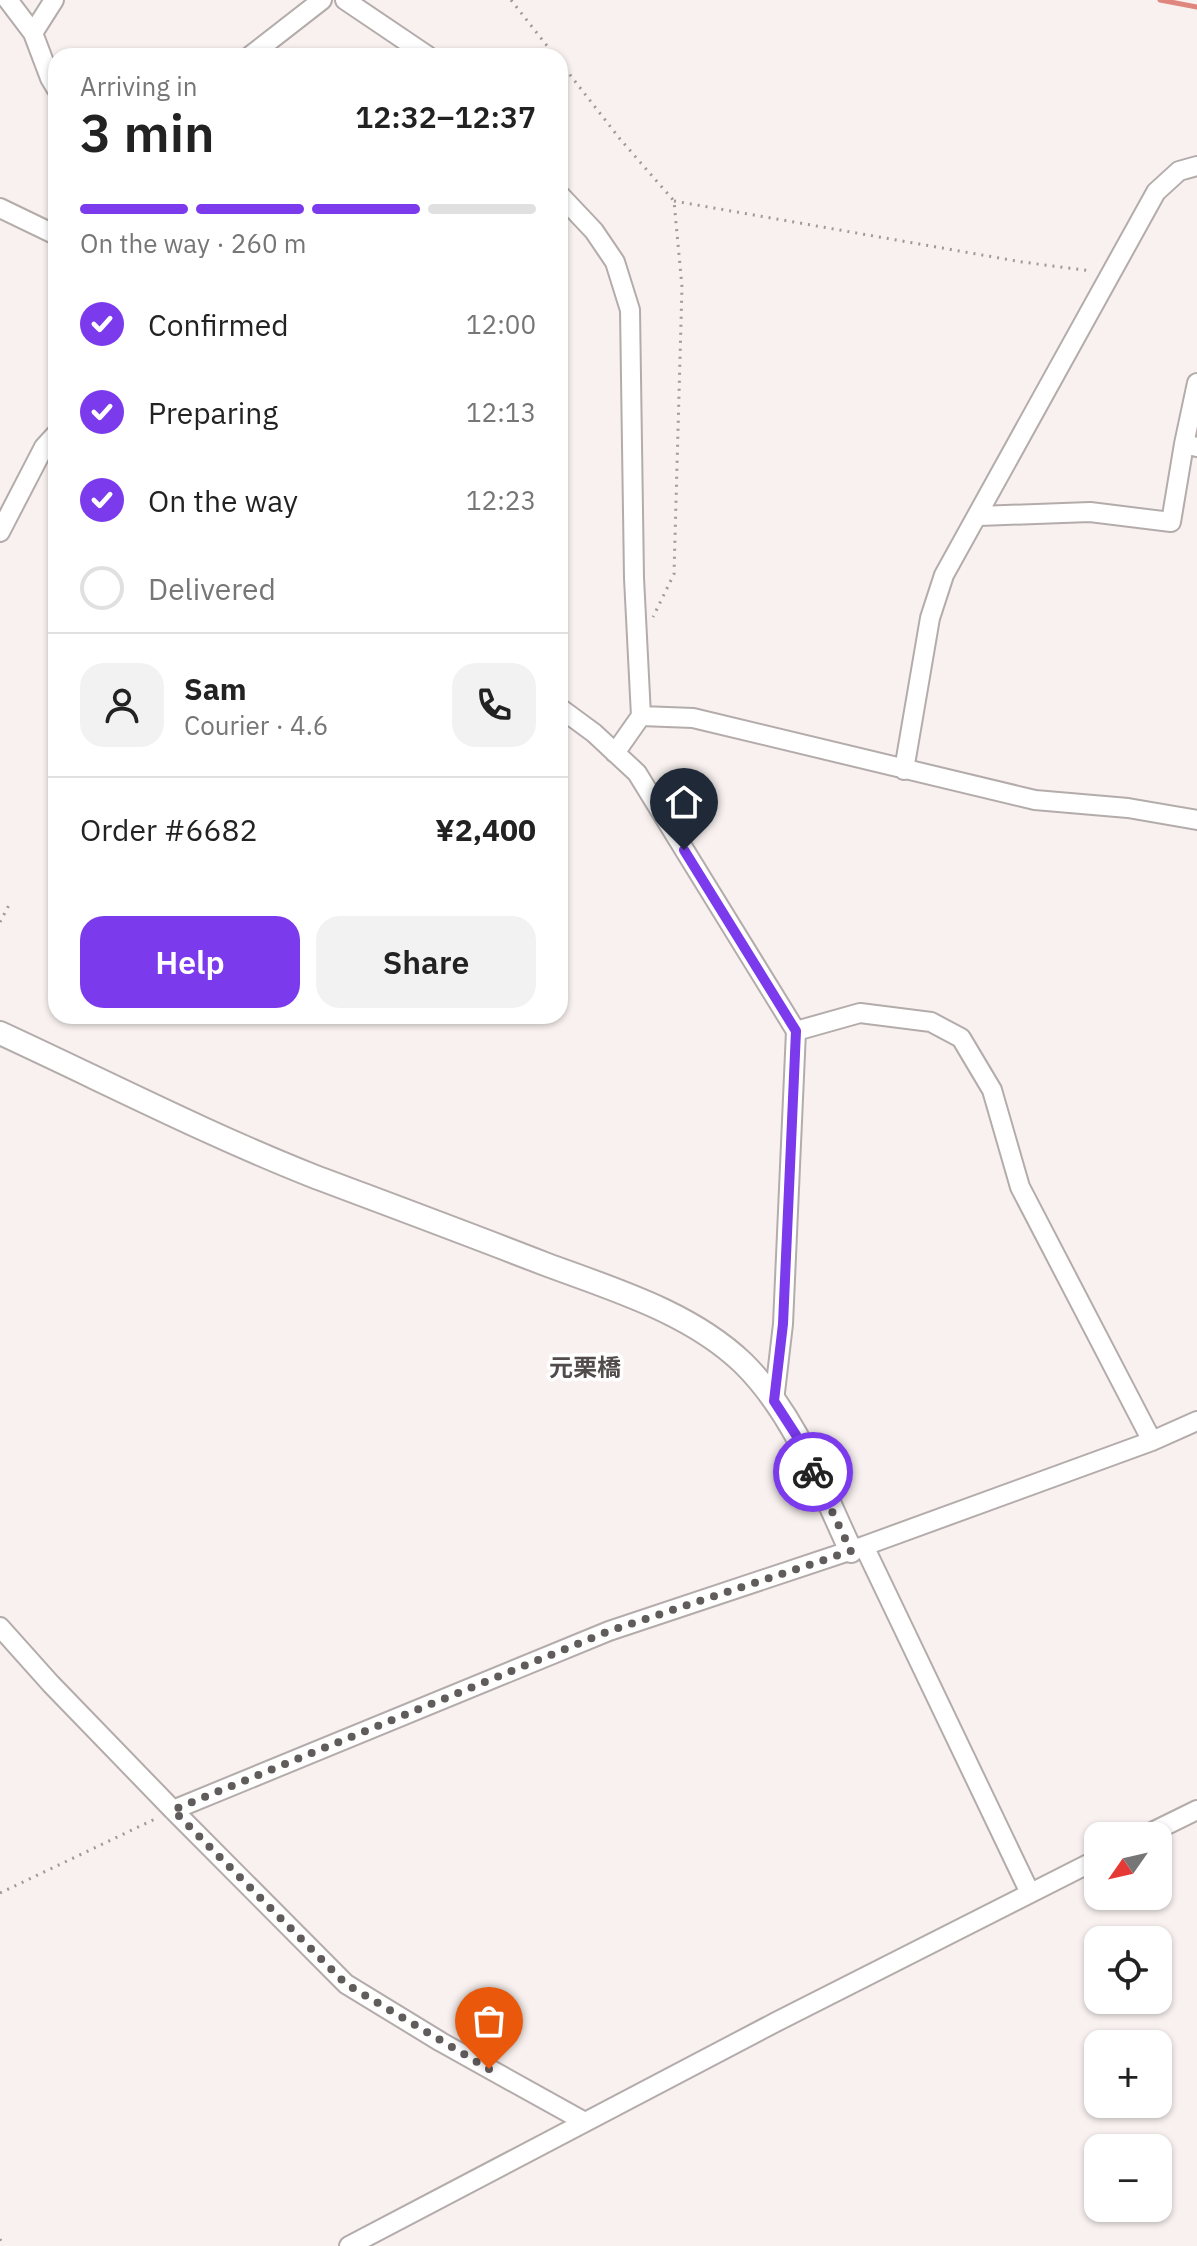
<!DOCTYPE html>
<meta charset="utf-8">
<style>
:root{--surface:#fff;--page:#f2f2f2;--text:#222;--muted:#767676;--line:#e0e0e0;--accent:#7c3aed}
body{margin:0;font-family:"IBM Plex Sans","Noto Sans JP",sans-serif;background:var(--page);color:var(--text);height:100vh;display:flex;flex-direction:column;font-size:30px;white-space:nowrap}
*{box-sizing:border-box;margin:0}
p{font-size:26px;color:var(--muted)}
.icon{flex:none;width:44px;height:44px;fill:none;stroke:currentColor;stroke-width:2;stroke-linecap:round;stroke-linejoin:round}
.map{position:relative;flex:1;overflow:hidden}
.details{position:absolute;left:48px;top:48px;width:520px;height:976px;display:flex;flex-direction:column;background:var(--surface);border-radius:24px;box-shadow:0 2px 6px #0004}
.details>*{flex:none}
.needle{width:52px;rotate:236deg}
.buttons{position:absolute;left:1084px;top:1822px;display:grid;gap:16px}
.buttons a{display:grid;place-items:center;width:88px;height:88px;border-radius:16px;background:var(--surface);box-shadow:0 2px 6px #0004;font-size:40px}
.pin{position:absolute;display:grid;place-items:center;width:68px;height:68px;color:#fff;margin:-82px -34px;border-radius:50% 50% 50% 0;rotate:-45deg;box-shadow:0 0 8px #0007}
.pin .icon{rotate:45deg}
.courier{position:absolute;display:grid;place-items:center;width:80px;height:80px;margin:-40px;border:6px solid #7c3aed;border-radius:50%;background:#fff;color:#222;box-shadow:0 2px 10px #0007}
.overview em{font-style:normal;font-weight:600}
.overview div{display:flex;flex-direction:column-reverse}
.overview{display:flex;align-items:center;justify-content:space-between;height:136px;padding:0 32px}
h1{font-size:52px;font-weight:600;line-height:60px}
.bar{display:grid;grid-template-columns:repeat(4,1fr);gap:12px 8px;align-content:center;height:96px;padding:0 32px}
.bar i{height:10px;border-radius:6px;background:var(--line)}
.bar .current{background:var(--accent)}
.bar p{grid-column:span 4}
.line{display:flex;align-items:center;gap:20px;padding:0 32px;border-top:2px solid var(--line)}
.line div{flex:1}
.round{display:grid;place-items:center;flex:none;width:84px;height:84px;border-radius:24px;background:var(--page)}
ol{padding:0 32px;list-style:none}
li{display:flex;align-items:center;gap:24px;height:88px}
li p{margin-inline-start:auto}
li .icon{padding:8px;border-radius:50%;background:var(--accent);color:#fff;stroke-width:4}
li:last-child{color:var(--muted)}
li i{width:44px;height:44px;border:4px solid var(--line);border-radius:50%}
.button{display:flex;gap:16px;margin-top:auto;padding:16px 32px}
.button a{flex:1;height:92px;border-radius:24px;background:var(--accent);color:#fff;font-size:32px;font-weight:600;line-height:92px;text-align:center}
.button a+a{background:var(--page);color:var(--text)}
.map>svg:first-child{display:block}
.lines{fill:none;stroke-linecap:round;stroke-linejoin:round}
.stream{stroke:#df867f;stroke-width:5}
.minor-casing{stroke:#b3acab;stroke-width:22}
.tertiary-casing{stroke:#b3acab;stroke-width:26}
.path{stroke:#9f9999;stroke-width:3;stroke-dasharray:2 6;stroke-linecap:butt}
.minor{stroke:#fff;stroke-width:18}
.tertiary{stroke:#fff;stroke-width:22}
.done{stroke:#605c5b;stroke-width:8;stroke-dasharray:0 14.4}
.route{stroke:#7c3aed;stroke-width:10}
.labels{text-anchor:middle;stroke-width:7;stroke-linejoin:round;paint-order:stroke}
.quarter-label{font-size:24px;font-weight:bold;fill:#514b4b;stroke:#fff}
</style>
<div class="map">
<svg width="1197" height="2246" viewBox="0 0 1197 2246">
<rect width="100%" height="100%" fill="#f8f1f0"/>
<g class="lines">
<!-- stream -->
<path class="stream" d="M1160,0L1197,7"/>
<!-- minor casing -->
<g class="minor-casing">
<path id="minor" d="M8,0L33,33
M54,0L33,33L50,78L56,88
M345,0L428,56
M250,56L322,0
M560,195L594,231L615,262L630,310L634,578L641,716
M0,208L56,235
M1197,383L1184,444L1197,447
M979,516L1090,512L1171,522L1184,444
M0,532L44,447L56,434
M560,708L594,733L637,773L796,1031L783,1324L774,1401
M615,753L641,716L693,718L1035,800L1128,808L1197,820
M904,770L930,618L944,575L1156,192L1179,171L1197,166
M796,1031L860,1013L931,1022L961,1038L992,1090L1020,1187L1152,1441
M864,1546L1030,1893
M0,1627L51,1684L173,1810L346,1984L441,2042L585,2122
M173,1810L609,1631L864,1546L1152,1441L1197,1421
M1144,1836L1197,1810
M349,2246L776,2022L1098,1859"/>
</g>
<!-- tertiary casing -->
<g class="tertiary-casing">
<path id="tertiary" d="M0,1033C104,1081 207,1134 313,1176C390,1205 468,1234 545,1264C612,1289 690,1312 743,1363C795,1414 821,1487 851,1551"/>
</g>
<!-- path -->
<path class="path" d="M511,0L555,56
M560,62L620,139L674,201L682,287L674,574L653,617
M674,201L1022,262L1092,271
M0,922L9,905
M0,1893L155,1819
M0,2239L3,2246"/>
<!-- minor -->
<use href="#minor" class="minor"/>
<!-- tertiary -->
<use href="#tertiary" class="tertiary"/>
</g>
<g class="lines">
<!-- done -->
<path class="done" d="M489,2069L346,1984L173,1810L609,1631L851,1551L813,1472"/>
<!-- route -->
<path class="route" d="M684,850L796,1031L783,1324L774,1401L796,1435L813,1472"/>
</g>
<g class="labels">
<!-- quarter labels -->
<g class="quarter-label">
<text x="585" y="1376">元栗橋</text>
</g>
</g>
</svg>
<div class="buttons">
<a><svg class="needle" viewBox="-14 -14 28 28"><path d="M0-13l5 13h-10z" fill="#e53935"/><path d="M0 13l5-13h-10z" fill="#767676"/></svg></a>
<a><svg class="icon" aria-label="locate" viewBox="0 0 24 24"><circle cx="12" cy="12" r="6"/><path d="M12 2v4M12 18v4M2 12h4M18 12h4"/></svg></a>
<a>+</a>
<a>−</a>
</div>
<div class="pin" style="left:489px;top:2069px;background:#ea580c"><svg class="icon" aria-label="bag" viewBox="0 0 24 24"><path d="M5 8h14l-1 12H6zM9 8a3 3 0 0 1 6 0"/></svg></div>
<div class="pin" style="left:684px;top:850px;background:#1f2937"><svg class="icon" aria-label="home" viewBox="0 0 24 24"><path d="M3 11l9-7 9 7M6 9v11h12V9"/></svg></div>
<div class="courier" style="left:813px;top:1472px"><svg class="icon" aria-label="bike" viewBox="0 0 24 24"><circle cx="6" cy="16" r="4"/><circle cx="18" cy="16" r="4"/><path d="M6 16l4-8h5l3 8M10 8l3 8H6M13 5h3"/></svg></div>
<section class="details">
<div class="overview"><div><h1>3 min</h1><p>Arriving in</p></div><em>12:32–12:37</em></div>
<div class="bar"><i class="current"></i><i class="current"></i><i class="current"></i><i></i><p>On the way · 260 m</p></div>
<ol>
<li><svg class="icon" aria-label="check" viewBox="0 0 24 24"><path d="M5 12l5 5 9-10"/></svg>Confirmed<p>12:00</p></li>
<li><svg class="icon" aria-label="check" viewBox="0 0 24 24"><path d="M5 12l5 5 9-10"/></svg>Preparing<p>12:13</p></li>
<li><svg class="icon" aria-label="check" viewBox="0 0 24 24"><path d="M5 12l5 5 9-10"/></svg>On the way<p>12:23</p></li>
<li><i></i>Delivered</li>
</ol>
<div class="line" style="height:144px"><a class="round"><svg class="icon" aria-label="person" viewBox="0 0 24 24"><circle cx="12" cy="8" r="4"/><path d="M4 21q1-7 8-7t8 7"/></svg></a><div><b>Sam</b><p>Courier · 4.6</p></div><a class="round"><svg class="icon" aria-label="phone" viewBox="0 0 24 24"><path d="M5 4h4l2 5-3 2q2 4 5 5l2-3 5 2v4C11 20 4 13 5 4z"/></svg></a></div>
<div class="line" style="height:104px"><div>Order #6682</div><b>¥2,400</b></div>
<div class="button"><a>Help</a><a>Share</a></div>
</section>
</div>
